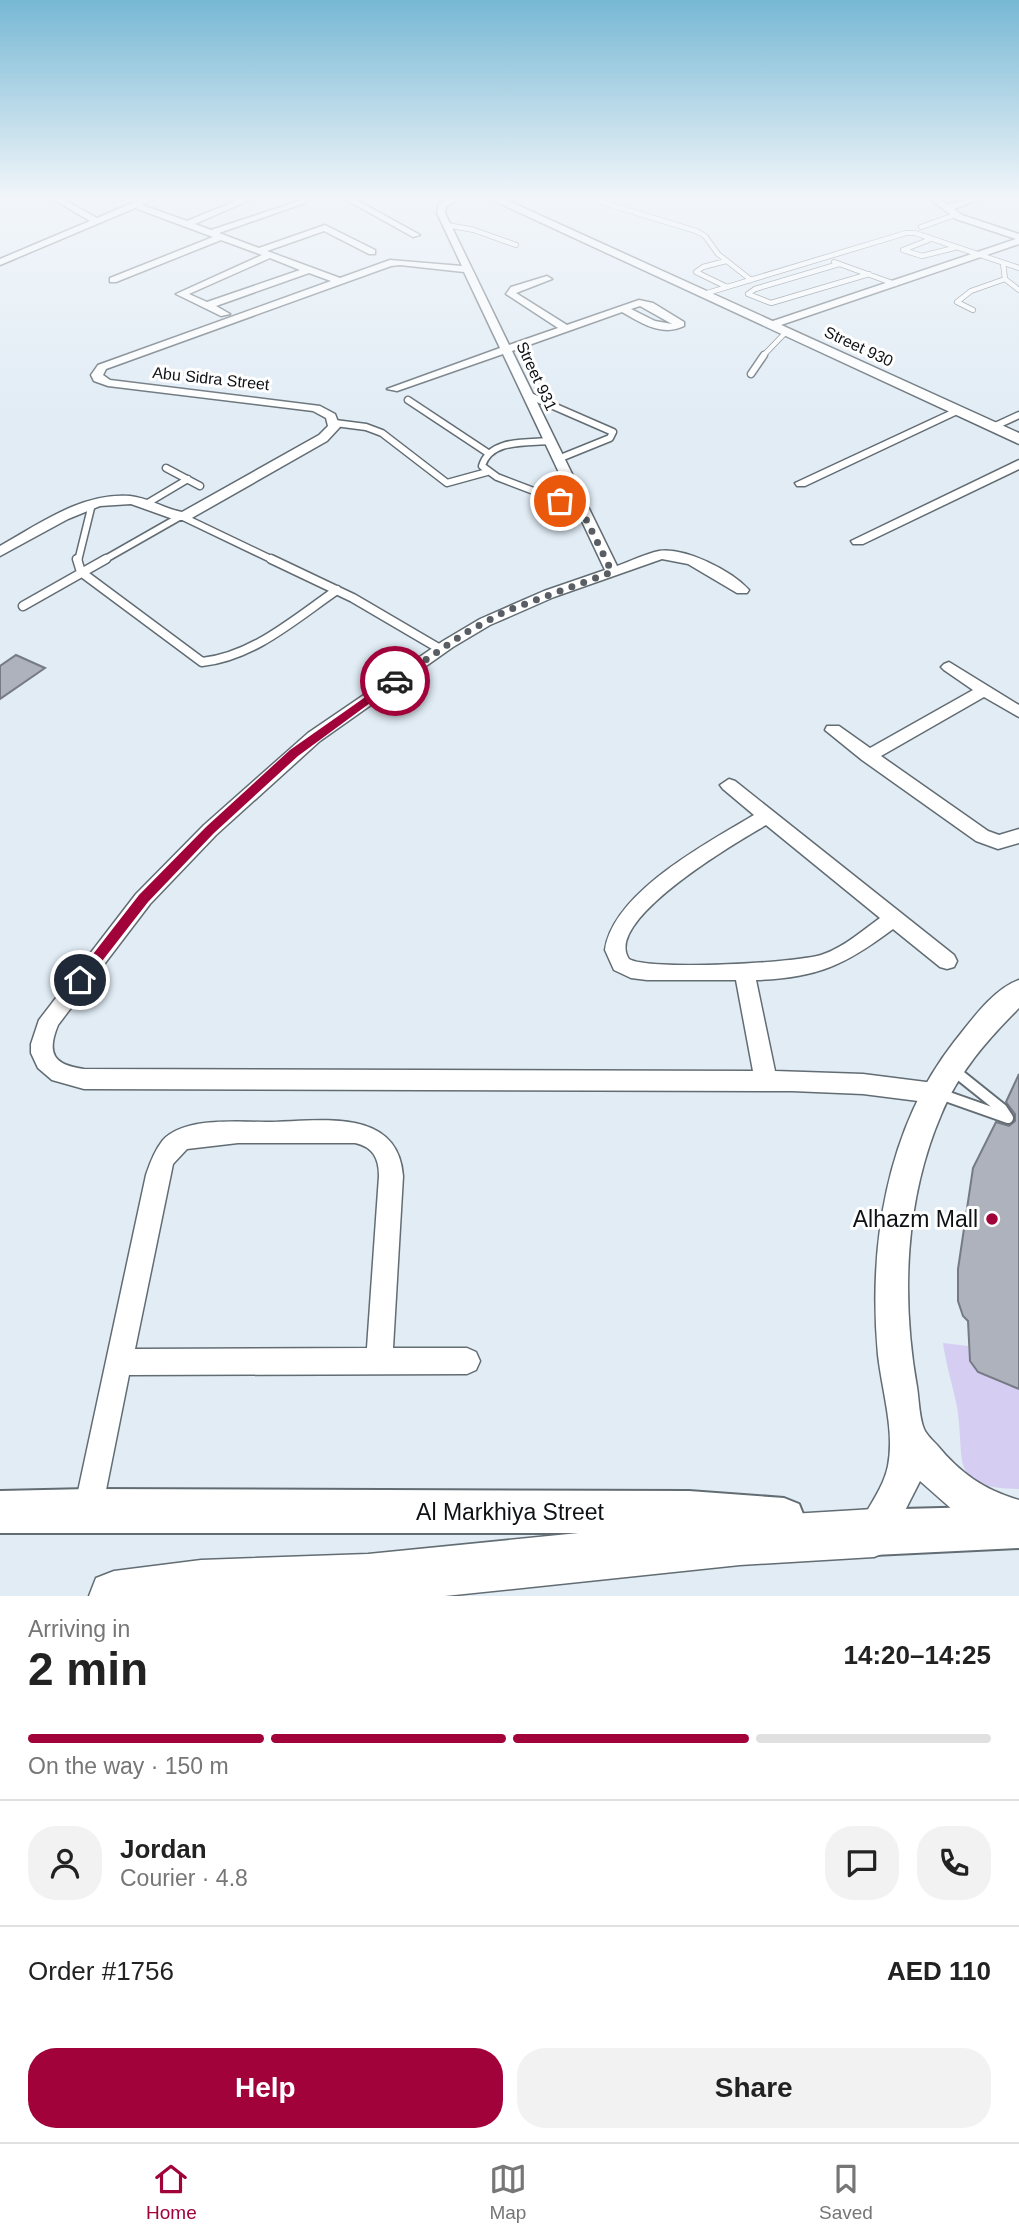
<!DOCTYPE html>
<meta charset="utf-8">
<style>
:root{--surface:#fff;--page:#f2f2f2;--text:#222;--muted:#767676;--line:#e0e0e0;--accent:#a1023a}
body{margin:0;font-family:Helvetica,sans-serif;background:var(--page);color:var(--text);height:100vh;display:flex;flex-direction:column;font-size:26px;white-space:nowrap}
*{box-sizing:border-box;margin:0}
p{font-size:23px;color:var(--muted)}
.icon{flex:none;width:38px;height:38px;fill:none;stroke:currentColor;stroke-width:2;stroke-linecap:round;stroke-linejoin:round}
.map{position:relative;height:1596px;overflow:hidden}
.panel{display:flex;flex-direction:column;background:var(--surface);flex:1}
.panel>*{flex:none}
.pin{position:absolute;display:grid;place-items:center;width:60px;height:60px;color:#fff;margin:-30px;border:4px solid #fff;border-radius:50%;box-shadow:0 2px 7px #0007}
.courier{position:absolute;display:grid;place-items:center;width:70px;height:70px;margin:-35px;border:5px solid #a1023a;border-radius:50%;background:#fff;color:#222;box-shadow:0 2px 9px #0007}
.overview em{font-style:normal;font-weight:600}
.overview div{display:flex;flex-direction:column-reverse}
.overview{display:flex;align-items:center;justify-content:space-between;height:119px;padding:0 28px}
h1{font-size:46px;font-weight:600;line-height:52px}
.bar{display:grid;grid-template-columns:repeat(4,1fr);gap:10px 7px;align-content:center;height:84px;padding:0 28px}
.bar i{height:9px;border-radius:5px;background:var(--line)}
.bar .active{background:var(--accent)}
.bar p{grid-column:span 4}
.line{display:flex;align-items:center;gap:18px;padding:0 28px;border-top:2px solid var(--line)}
.line div{flex:1}
.round{display:grid;place-items:center;flex:none;width:74px;height:74px;border-radius:28px;background:var(--page)}
.primary-button{display:flex;gap:14px;margin-top:auto;padding:14px 28px}
.primary-button a{flex:1;height:80px;border-radius:28px;background:var(--accent);color:#fff;font-size:28px;font-weight:600;line-height:80px;text-align:center}
.primary-button a+a{background:var(--page);color:var(--text)}
.tab-bar{display:flex;justify-content:space-around;align-items:center;height:98px;border-top:2px solid var(--line);background:var(--surface);font-size:19px;color:var(--muted)}
.tab-bar a{display:grid;justify-items:center;gap:4px}
.tab-bar .active{color:var(--accent)}
.map>svg:first-child{display:block}
.green{fill:#d5cef2}
.building{fill:#aeb2bd;stroke:#767a85;stroke-width:2}
.lines{fill:none;stroke-linecap:round;stroke-linejoin:round}
.service-far3-casing{stroke:#626c73;stroke-width:6}
.service-far2-casing{stroke:#626c73;stroke-width:9}
.service-far1-casing{stroke:#626c73;stroke-width:11}
.service-casing{stroke:#626c73;stroke-width:14}
.minor-casing{stroke:#626c73;stroke-width:3}
.tertiary-casing{stroke:#626c73;stroke-width:3}
.secondary-casing{stroke:#626c73;stroke-width:4}
.trunk-casing{stroke:#626c73;stroke-width:3}
.service-far3{stroke:#fff;stroke-width:4.5}
.service-far2{stroke:#fff;stroke-width:6}
.service-far1{stroke:#fff;stroke-width:8}
.service{stroke:#fff;stroke-width:10}
.minor{fill:#fff;fill-rule:evenodd}
.tertiary{fill:#fff;fill-rule:evenodd}
.secondary{fill:#fff;fill-rule:evenodd}
.trunk{fill:#fff;fill-rule:evenodd}
.route{fill:#a1023a}
.done{stroke:#585e63;stroke-width:7;stroke-dasharray:0 12.6}
.poi-dot{fill:#a1023a;stroke:#fff;stroke-width:2.5}
.labels{text-anchor:middle;stroke-width:6;stroke-linejoin:round;paint-order:stroke}
.far-street-label{font-size:16px;fill:#0f1215;stroke:#fff}
.near-poi-label{font-size:23px;fill:#0f1215;stroke:#fff;text-anchor:end}
.near-street-label{font-size:23px;fill:#0f1215;stroke:#fff}
</style>
<div class="map">
<svg width="1019" height="1596" viewBox="0 0 1019 1596">
<rect width="100%" height="100%" fill="#e1ecf5"/>
<!-- green -->
<path class="green" d="M943,1343L968,1346C973,1374 994,1381 1019,1389V1489C947,1488 966,1462 957,1407C953,1386 946,1365 943,1343Z"/>
<!-- building -->
<path class="building" d="M16,655L45,668L0,699V666Z
M1019,1074V1389L978,1372L970,1361L968,1321L963,1316L958,1301V1269L973,1168L996,1122L1009,1126L1015,1121V1114L1006,1102Z"/>
<g class="lines">
<!-- service-far3 casing -->
<g class="service-far3-casing">
<path id="service-far3" d="M588,198L696,231L705,236L718,254L751,280
M447,225L474,230L516,245
M921,227L955,215
M931,239L903,250L922,256L954,248
M726,261L703,267L696,272L727,287
M834,262L895,284
M1003,263L1005,279L1019,290
M839,264L755,289L748,294L771,303L869,274
M704,294L906,233H915L1019,268
M973,310L957,302L971,291L1005,279
M762,357L786,332"/>
</g>
<!-- service-far2 casing -->
<g class="service-far2-casing">
<path id="service-far2" d="M751,374L764,355
M528,395L613,432L610,438L558,459
M408,400L488,453
M335,423L366,427L382,433L447,483L487,472
M993,427L1019,415
M549,441C526,443 490,439 482,466L497,477L581,509
M166,468L200,486
M146,504L188,479
M78,561L92,504
M102,561L181,516L275,561"/>
</g>
<!-- service-far1 casing -->
<g class="service-far1-casing">
<path id="service-far1" d="M77,559L81,572L202,662C253,657 296,618 337,590
M271,559L353,598L440,649
M23,606L106,559"/>
</g>
<!-- service casing -->
<g class="service-casing">
<path id="service" d="M952,1069L1002,1109L1008,1118
M940,1094L1008,1118"/>
</g>
<!-- minor casing -->
<g class="minor-casing">
<path id="minor" d="M51,198H61L97,218L144,198H155L142,205L187,221L243,198H254L195,224L211,230L305,199V203L219,233L259,248L325,225L375,250V254H369L324,231L267,251L340,278L390,260L462,266L437,213L439,204L449,198H458L446,207L445,213L509,345L558,328L506,294L511,287L547,276L552,279L516,293L567,325L639,300L653,303L684,322V326C662,337 641,323 622,312L512,351L617,566C631,561 645,554 659,551C685,547 732,571 749,590L747,593H737L688,564L662,559L554,597L490,625L453,647L320,741L216,835L150,904L58,1025C46,1054 54,1065 84,1069L753,1071L736,980H647L631,978L614,970L605,950C613,892 709,842 754,815L723,789L720,785L729,779L735,781L954,955L957,961L954,967L947,969L940,967L893,929C845,965 817,978 756,980L775,1071L863,1074L934,1083L942,1086L945,1093L942,1100L934,1103L863,1094L792,1091L84,1089L52,1080L38,1068L31,1053V1044L39,1020L136,894L204,825L308,733L443,641L480,619L544,591L605,570L503,354L397,391L387,389L500,348L464,272L400,265L391,266L106,369L103,375L110,380L320,406L335,414L340,427L327,441L190,519H173L131,504L100,506L68,519L0,556V546C39,524 83,492 130,496C149,498 165,509 182,512L319,435L328,426L326,418L313,411L108,386L94,381L91,375L98,365L331,281L309,273L216,306L230,314L221,316L176,294L262,255L221,240L116,282H110V278L213,237L135,208L0,265V259L90,221ZM270,258L300,270L207,302L189,294ZM640,306L672,324L655,321L631,309ZM766,825L880,918C862,931 843,948 821,955C795,963 648,971 629,959C602,920 740,840 766,825Z
M343,198H353L420,235L413,237Z
M929,198H938L948,205L970,198H982L954,209L962,215L1019,234V244L775,327H767V323L1016,239L956,219Z
M954,409L964,411L805,486H797L795,483Z
M1019,460V469L863,544H853L851,541Z
M949,662L1019,705V717L984,697L881,756L988,831L999,835L1019,829V843L998,849L976,841L862,760L825,730L827,726H839L870,748L973,690L944,670L941,667L944,664Z
M265,1122C316,1122 398,1105 403,1176L393,1348H467L476,1352L480,1361L476,1370L467,1374L129,1375L102,1510L98,1520L88,1524L78,1520L74,1510L146,1175C150,1163 155,1150 163,1140C185,1117 235,1122 265,1122ZM238,1143H355C373,1147 379,1158 379,1176L367,1348L135,1349L173,1164L187,1149Z"/>
</g>
<!-- tertiary casing -->
<g class="tertiary-casing">
<path id="tertiary" d="M488,198H502L1019,433V444Z
M1019,980V1008C988,1039 958,1073 941,1115C905,1199 901,1297 917,1387C919,1399 919,1417 924,1429C926,1434 933,1441 937,1445C960,1473 984,1490 1019,1500V1538L954,1511L920,1481L887,1546L874,1552L861,1546L855,1533C865,1511 883,1490 888,1466C895,1430 882,1391 878,1355C868,1247 886,1129 954,1042C971,1021 993,989 1019,980Z"/>
</g>
<!-- secondary casing -->
<g class="secondary-casing">
<path id="secondary" d="M88,1489L689,1491L784,1498L799,1504L805,1519L799,1534L784,1540L689,1533H0V1491Z
M1019,1506V1548L874,1555L849,1547L842,1532L849,1517L864,1510Z"/>
</g>
<!-- trunk casing -->
<g class="trunk-casing">
<path id="trunk" d="M874,1509L891,1516L898,1533L891,1550L874,1557L740,1565L445,1596H89L96,1578L114,1571L201,1560L368,1554L740,1517Z"/>
</g>
<!-- service-far3 -->
<use href="#service-far3" class="service-far3"/>
<!-- service-far2 -->
<use href="#service-far2" class="service-far2"/>
<!-- service-far1 -->
<use href="#service-far1" class="service-far1"/>
<!-- service -->
<use href="#service" class="service"/>
<!-- minor -->
<use href="#minor" class="minor"/>
<!-- tertiary -->
<use href="#tertiary" class="tertiary"/>
<!-- secondary -->
<use href="#secondary" class="secondary"/>
<!-- trunk -->
<use href="#trunk" class="trunk"/>
</g>
<!-- sky -->
<linearGradient id="sky" x2="0" y2="1"><stop stop-color="#77b8d4"/><stop offset="0.47" stop-color="#f2f6fa"/><stop offset="1" stop-color="#f2f6fa" stop-opacity="0"/></linearGradient>
<rect width="1019" height="421" fill="url(#sky)"/>
<!-- route -->
<path class="route" d="M391,679L400,681L298,756L214,833L148,902L85,983H76V976L139,895L206,827L290,750Z"/>
<g class="lines">
<!-- done -->
<path class="done" d="M395,681L465,633L506,611L612,572L581,509L560,501"/>
</g>
<!-- markers -->
<circle class="poi-dot" cx="992" cy="1219" r="7"/>
<g class="labels">
<!-- far-street labels -->
<g class="far-street-label">
<text transform="translate(859 346) rotate(25)" y="6">Street 930</text>
<text transform="translate(537 376) rotate(65)" y="6">Street 931</text>
<text transform="translate(211 378) rotate(6)" y="6">Abu Sidra Street</text>
</g>
<!-- near-poi labels -->
<g class="near-poi-label">
<text x="978" y="1227">Alhazm Mall</text>
</g>
<!-- near-street labels -->
<g class="near-street-label">
<text x="510" y="1520">Al Markhiya Street</text>
</g>
</g>
</svg>
<div class="pin" style="left:560px;top:501px;background:#ea580c"><svg class="icon" aria-label="bag" viewBox="0 0 24 24"><path d="M5 8h14l-1 12H6zM9 8a3 3 0 0 1 6 0"/></svg></div>
<div class="pin" style="left:80px;top:980px;background:#1f2937"><svg class="icon" aria-label="home" viewBox="0 0 24 24"><path d="M3 11l9-7 9 7M6 9v11h12V9"/></svg></div>
<div class="courier" style="left:395px;top:681px"><svg class="icon" aria-label="car" viewBox="0 0 24 24"><path d="M5 17H2v-5l4-1 3-4h7l3 4 3 1v5h-3M9 17h6M6 11h13"/><circle cx="7" cy="17" r="2"/><circle cx="17" cy="17" r="2"/></svg></div>
</div>
<section class="panel">
<div class="overview"><div><h1>2 min</h1><p>Arriving in</p></div><em>14:20–14:25</em></div>
<div class="bar"><i class="active"></i><i class="active"></i><i class="active"></i><i></i><p>On the way · 150 m</p></div>
<div class="line" style="height:126px"><a class="round"><svg class="icon" aria-label="person" viewBox="0 0 24 24"><circle cx="12" cy="8" r="4"/><path d="M4 21q1-7 8-7t8 7"/></svg></a><div><b>Jordan</b><p>Courier · 4.8</p></div><a class="round"><svg class="icon" aria-label="chat" viewBox="0 0 24 24"><path d="M4 5h16v11H9l-5 4z"/></svg></a><a class="round"><svg class="icon" aria-label="phone" viewBox="0 0 24 24"><path d="M5 4h4l2 5-3 2q2 4 5 5l2-3 5 2v4C11 20 4 13 5 4z"/></svg></a></div>
<div class="line" style="height:91px"><div>Order #1756</div><b>AED 110</b></div>
<div class="primary-button"><a>Help</a><a>Share</a></div>
</section>
<nav class="tab-bar">
<a class="active"><svg class="icon" aria-label="home" viewBox="0 0 24 24"><path d="M3 11l9-7 9 7M6 9v11h12V9"/></svg>Home</a>
<a><svg class="icon" aria-label="map" viewBox="0 0 24 24"><path d="M3 6l6-2 6 2 6-2v14l-6 2-6-2-6 2zM9 4v14M15 6v14"/></svg>Map</a>
<a><svg class="icon" aria-label="saved" viewBox="0 0 24 24"><path d="M7 4h10v16l-5-4-5 4z"/></svg>Saved</a>
</nav>
